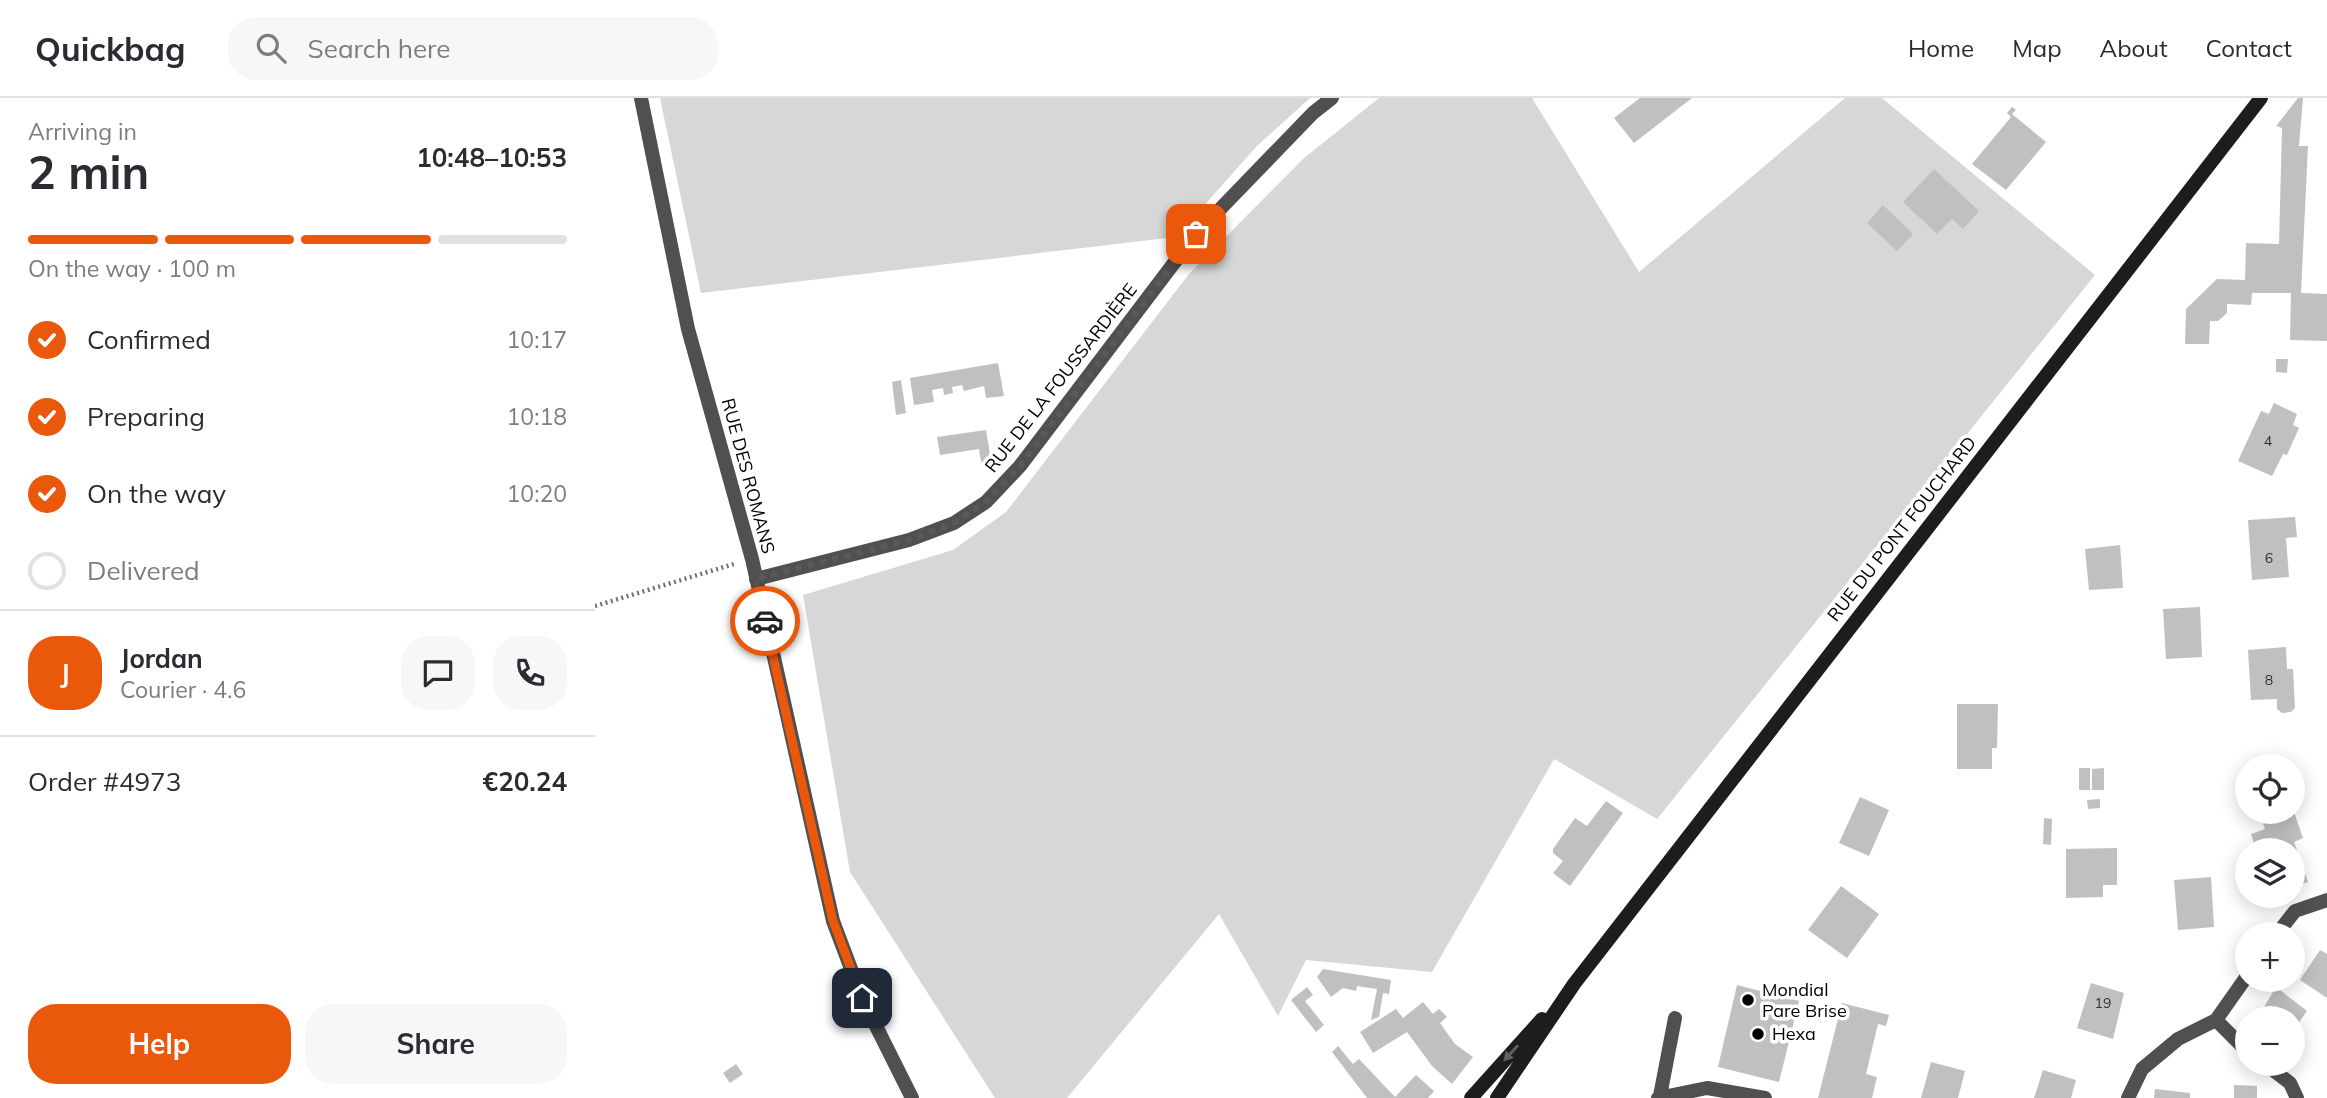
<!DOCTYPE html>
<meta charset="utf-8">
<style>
:root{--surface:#fff;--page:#f7f7f7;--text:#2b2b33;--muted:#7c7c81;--line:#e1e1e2;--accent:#ea580c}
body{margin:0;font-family:Mulish,sans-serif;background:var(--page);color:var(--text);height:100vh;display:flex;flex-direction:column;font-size:26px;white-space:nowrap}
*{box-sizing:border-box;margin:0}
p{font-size:23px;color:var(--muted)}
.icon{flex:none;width:38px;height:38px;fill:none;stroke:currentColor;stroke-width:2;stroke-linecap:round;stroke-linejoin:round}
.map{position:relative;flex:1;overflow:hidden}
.panel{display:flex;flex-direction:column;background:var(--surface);width:595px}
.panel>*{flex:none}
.buttons{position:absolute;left:1640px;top:656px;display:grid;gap:14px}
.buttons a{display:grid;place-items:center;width:70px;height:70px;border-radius:50%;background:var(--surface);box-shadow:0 4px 18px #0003;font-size:35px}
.pin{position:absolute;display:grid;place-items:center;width:60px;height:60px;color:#fff;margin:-30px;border-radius:14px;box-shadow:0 4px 10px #0006}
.courier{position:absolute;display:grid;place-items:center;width:70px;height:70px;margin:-35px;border:5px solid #ea580c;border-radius:50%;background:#fff;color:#222;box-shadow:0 2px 9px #0007}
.summary em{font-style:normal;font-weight:700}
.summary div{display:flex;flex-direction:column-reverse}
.summary{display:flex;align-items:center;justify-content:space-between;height:119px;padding:0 28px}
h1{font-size:46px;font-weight:700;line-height:52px}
.bar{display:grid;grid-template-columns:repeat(4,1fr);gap:10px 7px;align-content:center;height:84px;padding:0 28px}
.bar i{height:9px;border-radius:5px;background:var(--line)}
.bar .selected{background:var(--accent)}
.bar p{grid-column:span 4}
.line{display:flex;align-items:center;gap:18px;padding:0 28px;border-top:2px solid var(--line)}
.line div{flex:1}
.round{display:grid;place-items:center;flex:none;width:74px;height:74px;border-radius:28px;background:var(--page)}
ol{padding:0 28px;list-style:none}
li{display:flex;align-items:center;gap:21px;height:77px}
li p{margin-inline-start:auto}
li .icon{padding:7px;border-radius:50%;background:var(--accent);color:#fff;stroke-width:4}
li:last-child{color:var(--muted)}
li i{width:38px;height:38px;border:4px solid var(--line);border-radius:50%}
.primary-button{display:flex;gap:14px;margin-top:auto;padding:14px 28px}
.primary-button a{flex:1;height:80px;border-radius:28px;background:var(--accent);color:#fff;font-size:28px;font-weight:700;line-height:80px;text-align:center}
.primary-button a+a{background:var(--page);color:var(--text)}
header{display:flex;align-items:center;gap:42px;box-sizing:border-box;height:98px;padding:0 35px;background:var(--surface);border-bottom:2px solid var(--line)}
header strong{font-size:33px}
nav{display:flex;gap:38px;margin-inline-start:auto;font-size:24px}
.search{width:490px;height:63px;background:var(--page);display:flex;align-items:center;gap:18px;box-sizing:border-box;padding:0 24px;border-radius:28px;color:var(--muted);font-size:26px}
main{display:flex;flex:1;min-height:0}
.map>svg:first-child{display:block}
.green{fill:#d7d7d7}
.building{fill:#c0c0c0}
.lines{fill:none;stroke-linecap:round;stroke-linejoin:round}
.path{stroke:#727272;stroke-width:4.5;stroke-dasharray:2 3.5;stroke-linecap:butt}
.service{stroke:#505050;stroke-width:14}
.minor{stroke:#505050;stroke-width:14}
.tertiary{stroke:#505050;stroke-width:14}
.secondary{stroke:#1d1d1d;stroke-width:14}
.oneway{fill:#616161}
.done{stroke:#595959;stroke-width:7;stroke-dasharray:0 12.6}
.route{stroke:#ea580c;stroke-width:9}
.poi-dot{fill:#000;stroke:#fff;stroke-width:2.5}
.labels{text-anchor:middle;stroke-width:7;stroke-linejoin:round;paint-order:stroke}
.number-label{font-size:14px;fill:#303030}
.street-label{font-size:18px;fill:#000;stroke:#fff}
.poi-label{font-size:18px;fill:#000;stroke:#fff;text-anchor:start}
</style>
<header>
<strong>Quickbag</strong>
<div class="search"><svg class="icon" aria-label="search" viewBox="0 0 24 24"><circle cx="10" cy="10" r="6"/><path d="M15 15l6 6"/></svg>Search here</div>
<nav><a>Home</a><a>Map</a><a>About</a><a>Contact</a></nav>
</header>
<main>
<section class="panel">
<div class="summary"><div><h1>2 min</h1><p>Arriving in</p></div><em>10:48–10:53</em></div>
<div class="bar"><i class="selected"></i><i class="selected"></i><i class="selected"></i><i></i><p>On the way · 100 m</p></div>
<ol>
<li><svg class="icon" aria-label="check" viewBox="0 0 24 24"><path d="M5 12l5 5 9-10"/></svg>Confirmed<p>10:17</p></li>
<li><svg class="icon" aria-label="check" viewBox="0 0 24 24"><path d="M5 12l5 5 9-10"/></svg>Preparing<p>10:18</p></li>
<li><svg class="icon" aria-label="check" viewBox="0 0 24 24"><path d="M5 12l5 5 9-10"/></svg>On the way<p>10:20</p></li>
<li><i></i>Delivered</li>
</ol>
<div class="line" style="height:126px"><b class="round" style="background:var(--accent);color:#fff">J</b><div><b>Jordan</b><p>Courier · 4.6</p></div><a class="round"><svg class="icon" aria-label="chat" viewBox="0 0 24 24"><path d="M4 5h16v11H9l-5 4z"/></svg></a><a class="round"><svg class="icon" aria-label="phone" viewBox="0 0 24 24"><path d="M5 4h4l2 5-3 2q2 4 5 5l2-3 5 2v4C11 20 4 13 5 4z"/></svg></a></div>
<div class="line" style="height:91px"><div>Order #4973</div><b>€20.24</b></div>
<div class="primary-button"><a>Help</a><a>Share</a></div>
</section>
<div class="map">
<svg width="1732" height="1000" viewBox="0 0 1732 1000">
<rect width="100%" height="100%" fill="#fff"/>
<!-- green -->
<path class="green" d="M65,0H715L662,48L581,139L106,195Z
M784,0H937L1044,174L1250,0H1287L1500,177L1062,721L959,661L837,874L711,862L683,918L624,816L472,1000H400L255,774L208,497L358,452L411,414L594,176L708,61Z"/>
<!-- building -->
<path class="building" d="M1045,0H1097L1039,45L1019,20Z
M1703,0H1708L1704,48H1713L1706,195L1732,196V243L1695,242L1696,195H1657L1656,207L1632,206V215L1623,223H1615L1614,246H1590L1591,211L1622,181L1650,182L1651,145L1684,146L1687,30L1681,28Z
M1417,9L1421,12L1417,16L1451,44L1411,92L1377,66L1416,19L1412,15Z
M1339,71L1384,113L1368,131L1357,121L1342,136L1308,104Z
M1288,107L1318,136L1302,153L1272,125Z
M1681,261H1693L1692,275L1681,274Z
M403,265L409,298L391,300L389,288L369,293L367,287L357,289L358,295L349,297L348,290L337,292L339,304L319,307L315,280Z
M306,282L311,315L301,317L297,284Z
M1679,305L1702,316L1698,327L1704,330L1692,357L1688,356L1677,378L1643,363L1666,313L1674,316Z
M391,332L396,362L386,364L384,351L345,357L342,339Z
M1700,419L1702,439L1691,440L1694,479L1657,482L1653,422Z
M1525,447L1528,490L1494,492L1490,451Z
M1605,509L1607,559L1571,561L1568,511Z
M1691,549L1692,571H1698L1700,610L1696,614L1687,615L1682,611V601L1656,602L1653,552Z
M1362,606H1403L1402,650H1397V671H1362Z
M1484,670H1495V692H1484Z
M1509,670V692H1497V671Z
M1265,699L1294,712L1274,758L1244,745Z
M1505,701V710L1493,711L1492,702Z
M1011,703L1028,715L975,788L958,775L968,763L958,755V751L980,720L992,728Z
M1664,714H1699L1708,740L1699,744L1713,784L1698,789V752H1661L1656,736L1670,731Z
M1449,720L1457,721L1456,747L1448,746Z
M1522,750V787H1508V799L1471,800V751Z
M1616,779L1619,829L1583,832L1579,782Z
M1246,788L1284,816L1252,860L1213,832Z
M1725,852L1732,856V900L1705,882Z
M728,871L796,882L794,896L788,895L784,919L776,922L782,891L762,888L761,893L748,890L736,899L722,879Z
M1496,885L1529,895L1518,941L1482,930Z
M1142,887L1204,903L1184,984L1123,969Z
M712,889L718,897L710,903L729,927L721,934L696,902Z
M1681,889L1712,913L1698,933V920L1663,919Z
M828,904L838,916L844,911L852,919L845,925L860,946L878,959L857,986L837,968L812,934L778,955L765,934L801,911L808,920Z
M1247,905L1294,917L1291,928L1283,926L1271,976L1282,979L1277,1000H1223Z
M743,948L758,966L764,961L800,999L821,977L839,993L833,1000H772L737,954Z
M1336,964L1370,973L1363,1000H1326Z
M141,966L148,976L135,985L128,975Z
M1448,972L1481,982L1476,1000H1439Z
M1639,987L1662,988V1000H1639Z
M1560,991L1595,995V1000H1559Z"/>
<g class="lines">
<!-- path -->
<path class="path" d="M0,508L139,466"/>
<!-- service -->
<path class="service" d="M1065,998L1080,920
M1063,1000L1112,990L1170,1000"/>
<!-- minor -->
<path class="minor" d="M161,481L314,442L359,425L391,404L425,368L601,136L718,15L737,0
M1682,836L1700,813L1732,802
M1621,922L1652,953
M1670,966L1695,985L1702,1000
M1533,1000L1547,971L1583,941L1621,922L1652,878"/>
<!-- tertiary -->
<path class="tertiary" d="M46,0L93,231L157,461L238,823L267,900L317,1000"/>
<!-- secondary -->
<path class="secondary" d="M876,1000L947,921
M902,1000L979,886L1666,0"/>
</g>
<!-- one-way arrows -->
<defs><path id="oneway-solid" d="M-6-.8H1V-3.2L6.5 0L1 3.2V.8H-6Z" transform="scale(1.75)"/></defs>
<use class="oneway" href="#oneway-solid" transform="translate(916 955) rotate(132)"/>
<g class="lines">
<!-- done -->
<path class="done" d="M170,523L160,481L314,442L359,425L391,404L425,368L601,136"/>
<!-- route -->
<path class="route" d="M170,523L238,823L267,900"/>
</g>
<!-- markers -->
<g class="poi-dot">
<circle cx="1153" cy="902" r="7"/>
<circle cx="1163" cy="936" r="7"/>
</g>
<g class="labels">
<!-- number labels -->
<g class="number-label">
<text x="1673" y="348">4</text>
<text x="1674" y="465">6</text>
<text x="1674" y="587">8</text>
<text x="1508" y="910">19</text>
</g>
<!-- street labels -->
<g class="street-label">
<text transform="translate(466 280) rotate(-52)" y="6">RUE DE LA FOUSSARDIÈRE</text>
<text transform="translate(153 378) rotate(75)" y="6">RUE DES ROMANS</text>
<text transform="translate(1307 431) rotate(-52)" y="6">RUE DU PONT FOUCHARD</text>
</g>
<!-- poi labels -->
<g class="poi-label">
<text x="1167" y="898">Mondial<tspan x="1167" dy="21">Pare Brise</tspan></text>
<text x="1177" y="942">Hexa</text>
</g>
</g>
</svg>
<div class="buttons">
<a><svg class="icon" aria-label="locate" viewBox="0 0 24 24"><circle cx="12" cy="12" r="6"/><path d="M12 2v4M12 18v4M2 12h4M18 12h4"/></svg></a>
<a><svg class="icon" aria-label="layers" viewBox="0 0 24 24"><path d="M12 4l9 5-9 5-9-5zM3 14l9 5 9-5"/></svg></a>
<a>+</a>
<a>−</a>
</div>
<div class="pin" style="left:601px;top:136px;background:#ea580c"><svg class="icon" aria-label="bag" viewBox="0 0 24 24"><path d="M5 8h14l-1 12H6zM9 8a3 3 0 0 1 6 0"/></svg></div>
<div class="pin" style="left:267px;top:900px;background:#1f2937"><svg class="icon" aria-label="home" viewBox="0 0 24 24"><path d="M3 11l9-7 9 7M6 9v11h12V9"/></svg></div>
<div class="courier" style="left:170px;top:523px"><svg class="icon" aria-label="car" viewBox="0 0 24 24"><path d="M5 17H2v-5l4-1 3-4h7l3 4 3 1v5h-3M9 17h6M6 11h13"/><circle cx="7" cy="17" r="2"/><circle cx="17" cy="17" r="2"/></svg></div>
</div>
</main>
